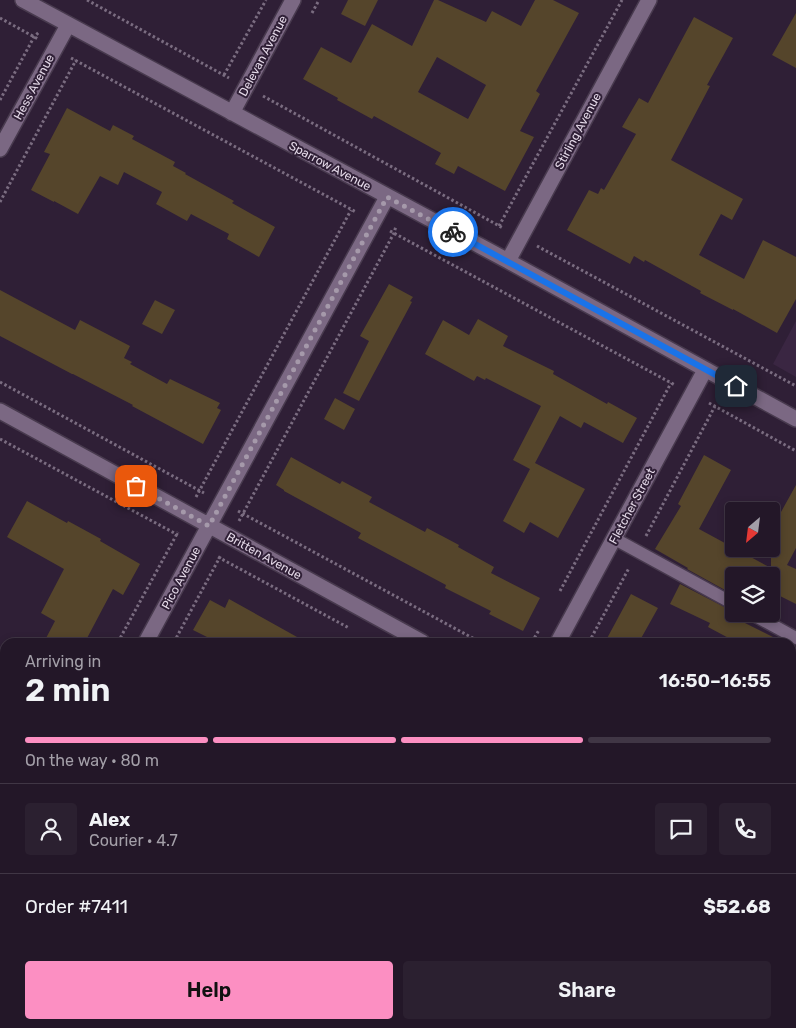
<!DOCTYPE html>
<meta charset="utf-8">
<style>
:root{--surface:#231728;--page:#2b2030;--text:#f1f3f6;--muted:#a39fa8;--line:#403645;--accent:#fc8fc2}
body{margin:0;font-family:Rubik,sans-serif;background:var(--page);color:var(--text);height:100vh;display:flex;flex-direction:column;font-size:19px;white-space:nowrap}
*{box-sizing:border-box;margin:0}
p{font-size:16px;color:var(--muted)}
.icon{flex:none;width:28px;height:28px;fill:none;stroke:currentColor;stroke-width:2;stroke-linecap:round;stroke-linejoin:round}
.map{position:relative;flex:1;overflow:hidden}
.sheet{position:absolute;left:0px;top:638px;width:796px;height:391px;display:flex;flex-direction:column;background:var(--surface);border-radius:15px 15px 0 0;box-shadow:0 2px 8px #0003,0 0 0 1px var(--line)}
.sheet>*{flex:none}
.needle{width:32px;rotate:208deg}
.fabs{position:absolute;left:725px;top:502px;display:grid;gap:10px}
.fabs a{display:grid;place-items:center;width:55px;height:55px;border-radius:5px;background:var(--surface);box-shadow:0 2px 8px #0003,0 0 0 1px var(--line);font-size:25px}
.pin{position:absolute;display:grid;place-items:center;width:42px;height:42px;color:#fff;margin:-21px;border-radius:10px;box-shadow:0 2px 8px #0006}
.courier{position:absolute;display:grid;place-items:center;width:50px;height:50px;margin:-25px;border:4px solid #1a73e8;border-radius:50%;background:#fff;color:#222;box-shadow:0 1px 6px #0007}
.overview em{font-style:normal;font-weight:600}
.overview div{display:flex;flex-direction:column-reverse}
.overview{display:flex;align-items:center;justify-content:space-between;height:85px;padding:0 25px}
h1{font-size:32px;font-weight:600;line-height:38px}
.bar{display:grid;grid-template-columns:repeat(4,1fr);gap:8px 5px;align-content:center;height:60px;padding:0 25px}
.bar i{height:6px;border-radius:4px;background:var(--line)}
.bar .on{background:var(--accent)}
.bar p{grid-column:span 4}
.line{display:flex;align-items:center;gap:12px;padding:0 25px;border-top:1px solid var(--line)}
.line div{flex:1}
.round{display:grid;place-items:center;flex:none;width:52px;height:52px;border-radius:5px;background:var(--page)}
.cta{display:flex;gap:10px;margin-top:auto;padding:10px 25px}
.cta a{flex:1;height:58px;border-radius:5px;background:var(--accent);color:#111;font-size:20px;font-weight:600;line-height:58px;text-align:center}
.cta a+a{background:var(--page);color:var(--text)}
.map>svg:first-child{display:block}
.built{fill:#3a2642}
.building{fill:#55452b;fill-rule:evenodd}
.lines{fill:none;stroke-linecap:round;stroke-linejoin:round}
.lane-casing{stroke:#483a4e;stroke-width:15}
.street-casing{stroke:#483a4e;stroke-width:18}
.path{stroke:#7a6c80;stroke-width:3;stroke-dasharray:2.5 2.5;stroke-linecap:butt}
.lane{stroke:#7b6883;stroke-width:12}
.street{stroke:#7b6883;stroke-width:15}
.done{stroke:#a599aa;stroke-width:5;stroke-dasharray:0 9}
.route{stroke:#1a73e8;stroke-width:6}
.labels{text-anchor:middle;stroke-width:4;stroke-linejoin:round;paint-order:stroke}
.street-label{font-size:12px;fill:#e5dae9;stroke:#2f1f36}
</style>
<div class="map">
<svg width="796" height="1028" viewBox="0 0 796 1028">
<rect width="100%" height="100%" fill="#2f1f36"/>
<!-- built -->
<path class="built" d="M796,321V377L773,364Z"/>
<!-- building -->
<path class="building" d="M348,0H378L365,26L341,14Z
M434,0H438L486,22L492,11L521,26L535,0H553L579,13L536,91L540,94L520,131L534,137L505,191L458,166L454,174L435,164L441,153L374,116L372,119L337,100L338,98L303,79L321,47L351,63L372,24L412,46ZM437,57L486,85L468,119L418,92Z
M796,13V68L772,55Z
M694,17L733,38L707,85L710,86L671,160L743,199L732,220L721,214L699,255L744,279L763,240L796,257V299L777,333L733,309V310L700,293L701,291L645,260L644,262L634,256L630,264L567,230L589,190L598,194L601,188L604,190L636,134L622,127L639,98L648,103Z
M67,108L110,131L113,125L134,136L132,139L175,162L173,166L186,173L185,174L234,201L232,203L275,227L259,257L227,239L229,234L191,214L187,221L156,204L162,192L124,172L118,185L100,176L78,214L54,201V202L31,190L50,154L44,152Z
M389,284L413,297L410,301L412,302L359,401L343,393L369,341L360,336Z
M0,290L75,330L80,320L130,346L124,358L132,362L130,364L167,384L170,379L220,403L217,408L221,410L203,444L132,406L133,405L73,374H72L0,336Z
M155,300L175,310L162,334L142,324Z
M478,319L508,336L503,346L554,371L553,374L607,404L608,402L637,418L623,443L584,422L581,428L560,416L535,463L585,489L558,538L530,522L524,533L503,521L530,469L513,460L541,406L486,378L485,380L477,376L474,381L425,354L443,320L469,335Z
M335,398L355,409L344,430L324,419Z
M704,455L731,470L699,529L771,568V530L796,485V548L787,565L796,569V604L772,592L771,594V576H734V595L687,569L688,568L655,549L681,506L678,504Z
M291,457L340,484L342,481L372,497L369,502L425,532L427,528L459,545L458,547L494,567L491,573L540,598L523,631L489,614L491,611L445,588L446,585L358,538L361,533L284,491V490L276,485Z
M27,501L67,523L68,521L101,539L100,541L140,564L123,595L113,589L85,642H44L55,621L41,613L64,569L7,537Z
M680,584L734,612L733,617L783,642H736L708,627L710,623L670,604Z
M631,594L658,608L639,642H605Z
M229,599L306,642H217L193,630L210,600L225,608Z"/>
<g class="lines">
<!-- lane casing -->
<g class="lane-casing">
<path id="lane" d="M615,539L734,604
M752,614L796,638
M753,1024L761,1028"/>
</g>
<!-- street casing -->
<g class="street-casing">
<path id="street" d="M23,0L508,261L796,419
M232,113L293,0
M0,149L68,25
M508,261L649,0
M0,411L422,642
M146,642L387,197
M558,642L705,370
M791,841L796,844
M0,914L5,904
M367,1024L375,1028
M352,1028L355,1024"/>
</g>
<!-- path -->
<path class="path" d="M87,0L229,78
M312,13L319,0
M0,18L38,39
M71,58L356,212
M224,75L266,0
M263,96L503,228
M0,100L34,37L39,32
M0,202L76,60
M499,226L622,0
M390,231L675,385
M537,246L796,386
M0,382L204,493
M709,403L796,451
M0,439L178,535
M196,497L351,210
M238,511L480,642
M239,521L394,233L396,226
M646,536L715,406
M218,557L349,628
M560,591L671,383
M118,642L178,532
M174,642L221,555
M532,642L539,630
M589,642L629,568
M791,812L796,815
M0,862L5,853
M791,870L796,872
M0,967L5,958
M325,1028L327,1024"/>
<!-- lane -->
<use href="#lane" class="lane"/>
<!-- street -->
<use href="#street" class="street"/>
</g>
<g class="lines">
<!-- done -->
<path class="done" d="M136,486L209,526L387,197L453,232"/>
<!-- route -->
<path class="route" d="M453,232L736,386"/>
</g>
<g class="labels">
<!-- street labels -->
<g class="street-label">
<text transform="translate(263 56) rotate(-62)" y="4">Delevan Avenue</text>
<text transform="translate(34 87) rotate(-62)" y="4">Hess Avenue</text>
<text transform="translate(578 131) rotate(-62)" y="4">Stirling Avenue</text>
<text transform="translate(330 166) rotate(28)" y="4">Sparrow Avenue</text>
<text transform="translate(632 506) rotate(-62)" y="4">Fletcher Street</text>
<text transform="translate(264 556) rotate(29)" y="4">Britten Avenue</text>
<text transform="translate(181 578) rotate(-62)" y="4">Pico Avenue</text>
</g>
</g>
</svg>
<div class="fabs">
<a><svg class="needle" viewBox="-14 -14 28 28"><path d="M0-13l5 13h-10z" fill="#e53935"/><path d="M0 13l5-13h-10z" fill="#a39fa8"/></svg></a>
<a><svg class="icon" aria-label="layers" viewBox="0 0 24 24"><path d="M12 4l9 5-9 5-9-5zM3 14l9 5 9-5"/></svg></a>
</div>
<div class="pin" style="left:136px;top:486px;background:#ea580c"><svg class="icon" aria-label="bag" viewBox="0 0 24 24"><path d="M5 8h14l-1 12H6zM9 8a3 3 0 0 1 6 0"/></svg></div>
<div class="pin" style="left:736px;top:386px;background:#1f2937"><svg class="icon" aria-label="home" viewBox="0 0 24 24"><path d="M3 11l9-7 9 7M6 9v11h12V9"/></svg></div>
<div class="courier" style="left:453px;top:232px"><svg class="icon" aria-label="bike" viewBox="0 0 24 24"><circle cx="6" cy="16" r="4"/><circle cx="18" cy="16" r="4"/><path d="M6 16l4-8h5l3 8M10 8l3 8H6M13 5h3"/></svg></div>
<section class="sheet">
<div class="overview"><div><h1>2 min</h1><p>Arriving in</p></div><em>16:50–16:55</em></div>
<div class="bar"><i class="on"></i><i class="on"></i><i class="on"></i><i></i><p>On the way · 80 m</p></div>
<div class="line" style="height:90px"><a class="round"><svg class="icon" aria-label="person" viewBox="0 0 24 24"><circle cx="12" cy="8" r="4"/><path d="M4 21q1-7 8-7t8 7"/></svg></a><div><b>Alex</b><p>Courier · 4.7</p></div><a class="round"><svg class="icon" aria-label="chat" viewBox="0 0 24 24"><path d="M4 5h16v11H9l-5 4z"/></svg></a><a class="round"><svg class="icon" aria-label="phone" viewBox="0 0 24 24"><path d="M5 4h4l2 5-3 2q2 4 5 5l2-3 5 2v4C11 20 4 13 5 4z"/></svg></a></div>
<div class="line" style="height:65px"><div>Order #7411</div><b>$52.68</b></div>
<div class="cta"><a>Help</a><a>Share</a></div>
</section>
</div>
